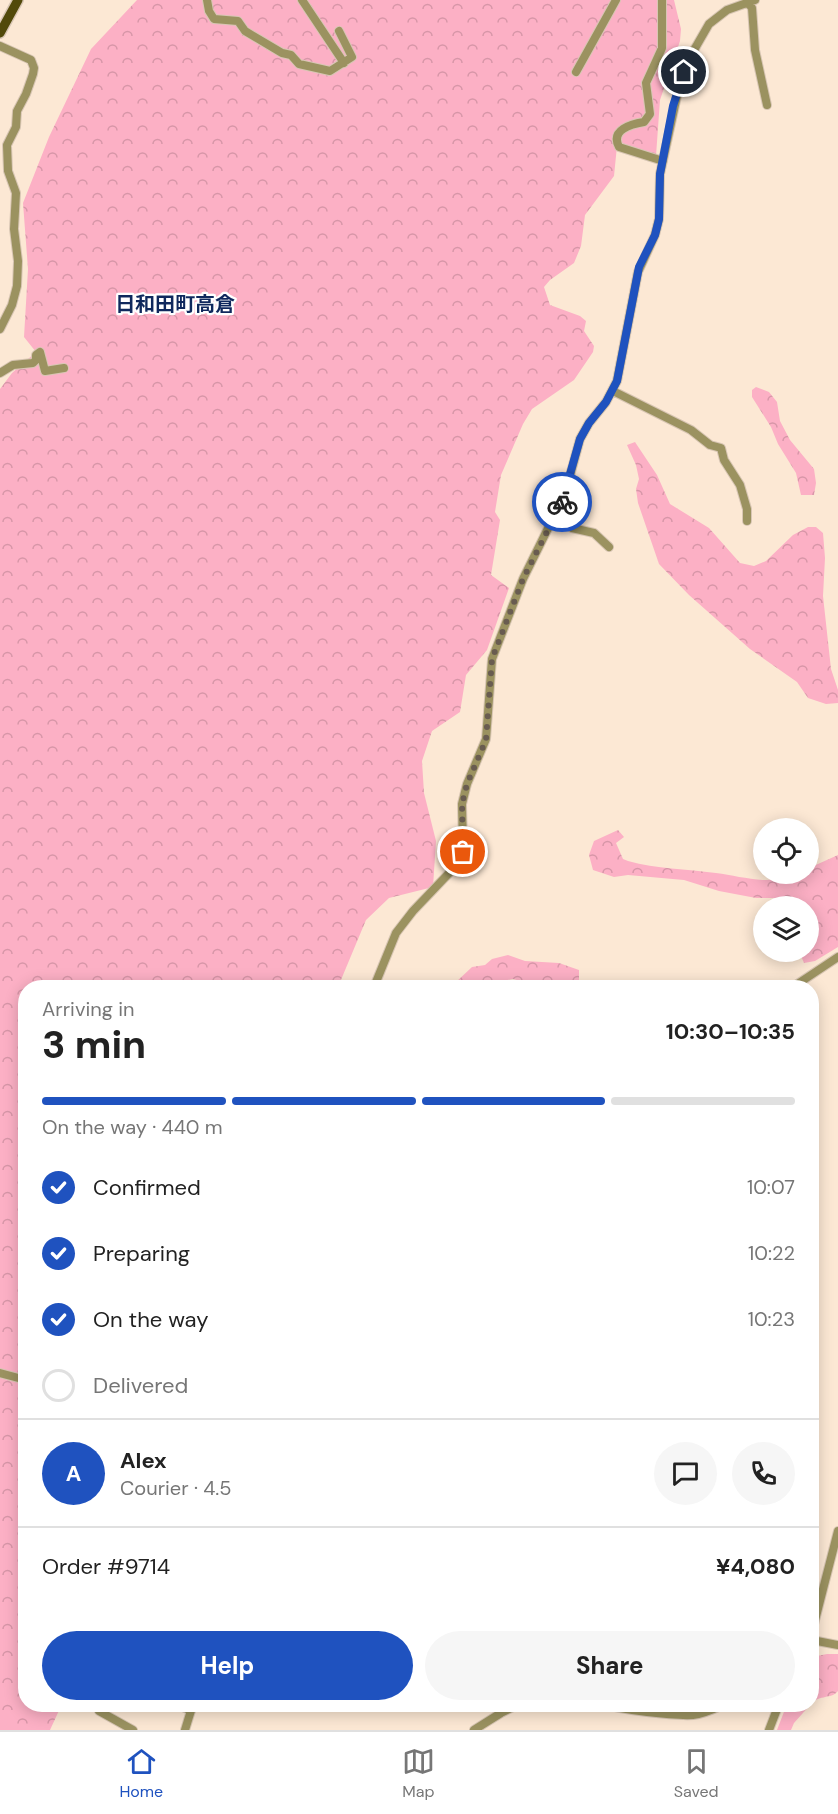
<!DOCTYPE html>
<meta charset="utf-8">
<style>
:root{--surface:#fff;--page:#f6f6f6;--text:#222;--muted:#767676;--line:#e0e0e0;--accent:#1f52bf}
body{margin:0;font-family:"DM Sans","Noto Sans JP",sans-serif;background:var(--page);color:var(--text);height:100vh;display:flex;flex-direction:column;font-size:22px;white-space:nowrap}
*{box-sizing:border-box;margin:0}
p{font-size:20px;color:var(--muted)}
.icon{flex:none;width:33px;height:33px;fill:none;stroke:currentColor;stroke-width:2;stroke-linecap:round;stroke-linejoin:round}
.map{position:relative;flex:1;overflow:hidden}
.side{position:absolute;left:18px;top:980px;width:801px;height:732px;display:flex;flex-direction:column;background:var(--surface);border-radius:24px;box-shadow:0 3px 15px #0003}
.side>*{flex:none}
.controls{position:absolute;left:753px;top:818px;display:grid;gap:12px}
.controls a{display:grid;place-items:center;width:66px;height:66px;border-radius:50%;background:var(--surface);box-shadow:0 3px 15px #0003;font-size:30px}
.pin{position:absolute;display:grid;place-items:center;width:51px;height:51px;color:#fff;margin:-26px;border:3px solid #fff;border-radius:50%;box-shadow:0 2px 6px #0007}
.courier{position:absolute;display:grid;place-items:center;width:60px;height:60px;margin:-30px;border:4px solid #1f52bf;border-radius:50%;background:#fff;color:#222;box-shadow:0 2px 8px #0007}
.head em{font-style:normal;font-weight:700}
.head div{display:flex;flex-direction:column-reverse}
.head{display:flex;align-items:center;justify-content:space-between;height:102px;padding:0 24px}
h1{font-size:39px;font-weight:700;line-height:45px}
.bar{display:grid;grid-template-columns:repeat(4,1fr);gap:9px 6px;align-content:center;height:72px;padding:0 24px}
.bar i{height:8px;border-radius:4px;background:var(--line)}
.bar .selected{background:var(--accent)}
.bar p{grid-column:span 4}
.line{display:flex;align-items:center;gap:15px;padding:0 24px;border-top:2px solid var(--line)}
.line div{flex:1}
.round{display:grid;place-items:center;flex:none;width:63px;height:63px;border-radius:32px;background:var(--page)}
ol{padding:0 24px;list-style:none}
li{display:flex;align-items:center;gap:18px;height:66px}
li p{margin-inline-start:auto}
li .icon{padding:6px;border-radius:50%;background:var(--accent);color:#fff;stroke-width:4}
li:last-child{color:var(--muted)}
li i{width:33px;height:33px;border:3px solid var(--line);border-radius:50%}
.action{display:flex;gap:12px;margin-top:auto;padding:12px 24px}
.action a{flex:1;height:69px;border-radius:36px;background:var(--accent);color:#fff;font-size:24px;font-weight:700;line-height:69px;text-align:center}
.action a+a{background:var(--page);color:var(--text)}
.menu{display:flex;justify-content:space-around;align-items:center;height:84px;border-top:2px solid var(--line);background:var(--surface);font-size:16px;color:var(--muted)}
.menu a{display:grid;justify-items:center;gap:3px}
.menu .selected{color:var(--accent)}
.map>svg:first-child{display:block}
.forest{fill:url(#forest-crowns)}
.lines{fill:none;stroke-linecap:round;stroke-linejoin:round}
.minor-casing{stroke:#d8c6b4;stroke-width:10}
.major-casing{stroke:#d8c6b4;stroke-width:12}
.minor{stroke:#9b9260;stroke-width:8}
.major{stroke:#52490a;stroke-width:9}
.done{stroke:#695c50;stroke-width:6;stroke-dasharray:0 10.8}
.route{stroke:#1f52bf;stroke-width:8}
.labels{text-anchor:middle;stroke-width:4.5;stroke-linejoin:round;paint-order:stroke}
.quarter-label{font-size:20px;font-weight:bold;fill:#0f285d;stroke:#fff}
</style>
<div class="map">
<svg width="838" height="1730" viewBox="0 0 838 1730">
<defs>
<pattern id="forest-crowns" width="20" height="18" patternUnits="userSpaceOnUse" patternTransform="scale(1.5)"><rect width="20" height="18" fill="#fcb0c5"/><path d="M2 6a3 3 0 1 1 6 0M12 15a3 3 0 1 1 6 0" fill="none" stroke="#d796a8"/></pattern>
</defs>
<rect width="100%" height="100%" fill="#fce8d4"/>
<!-- forest -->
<path class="forest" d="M137,0H674L681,29L680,41L660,100L656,156L617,146L614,176L585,215L581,246L574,263L550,280L544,287L550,305L580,316L586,321L584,331L594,346L593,352L574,380L532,409L523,424L501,475L495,512L500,520L491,575L509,588L487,650L466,675L460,712L432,731L422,761L424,793L436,841L433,887L389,898L366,920L338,987H26V1704H62L50,1730H0V389L12,373L36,352L24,337L28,269L23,203L49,137L91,49Z
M756,387L769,392L777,402L780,421L790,440L814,469L816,483L814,495H801L796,473L778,444L771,427L752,397V390Z
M635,442L657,475L670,504L709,528L740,563L754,566L766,561L793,535L808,527H816L823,533L825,558L823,596L831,669L838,690V703L826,704L808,698L797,682L750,649L689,595L659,564L638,503L636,489L639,479L636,465L627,445Z
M618,830L624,837L616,843L623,859L628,861C657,869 686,869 716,873C731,875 747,879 763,880C779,881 793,873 808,873L809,868L838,855V947L815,961L804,963L799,951H808V906H787L785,901L777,898H756L719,891L684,880L628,875L614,877L593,870L589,855L594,841Z
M508,955L525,961L559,963L579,970V987H543L513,979L502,981L500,985L505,987H454L455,983L472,967L485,965L492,959Z
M827,1654H838V1691C832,1699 819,1695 812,1703V1657Z
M787,1704H811L794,1723L791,1730H777Z"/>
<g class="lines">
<!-- minor casing -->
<g class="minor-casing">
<path id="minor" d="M207,0L209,11L214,19L238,21L245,31L282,53L291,55L299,64L330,71L352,57L339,31
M302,0L344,63
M662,0V48L646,83L650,114L644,122C631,124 610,130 619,147L663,161
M748,3L752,8L755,50L767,105
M0,46L31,60L34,68L33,74L26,94L17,111L16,127L7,145L8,171L16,193L14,229L18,261L17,286L12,305L0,329
M576,72L616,0
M0,373L13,365L33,363L36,360V355L40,352L45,371L64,368
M613,391L691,430L710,445L721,448L724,460L740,485L747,509V521
M555,515L572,528L594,533L609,547
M374,987L396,933L413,911L454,868L461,856L463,846L462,804L467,784L486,739L492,659L523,579L565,494L580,439L589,423L606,402L617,381L638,272L655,235L659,219L660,174L679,87L690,57L709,24L727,10L755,0
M793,987L838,957
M0,1373L26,1380
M812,1632L838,1531
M812,1640L838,1645
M177,1704L191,1711
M602,1704C622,1710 672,1716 693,1715C704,1714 714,1709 725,1704
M99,1711L133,1730
M185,1730L193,1704
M474,1730L501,1713L519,1704
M769,1730L779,1704"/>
</g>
<!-- major casing -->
<g class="major-casing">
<path id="major" d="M0,33L18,0"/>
</g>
<!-- minor -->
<use href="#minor" class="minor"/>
<!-- major -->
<use href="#major" class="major"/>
</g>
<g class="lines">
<!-- done -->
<path class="done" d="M463,852L462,804L467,784L486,740L492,659L523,579L562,502"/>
<!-- route -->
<path class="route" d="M562,502L580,439L589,423L606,402L617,381L639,267L655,235L659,219L660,174L673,106L684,72"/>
</g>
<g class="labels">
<!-- quarter labels -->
<g class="quarter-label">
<text x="175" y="311">日和田町高倉</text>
</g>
</g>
</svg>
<div class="controls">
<a><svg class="icon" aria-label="locate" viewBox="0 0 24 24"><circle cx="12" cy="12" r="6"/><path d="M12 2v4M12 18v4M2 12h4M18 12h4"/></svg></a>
<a><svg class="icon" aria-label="layers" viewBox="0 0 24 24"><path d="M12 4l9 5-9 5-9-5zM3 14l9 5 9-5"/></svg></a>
</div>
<div class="pin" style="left:463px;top:852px;background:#ea580c"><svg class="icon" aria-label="bag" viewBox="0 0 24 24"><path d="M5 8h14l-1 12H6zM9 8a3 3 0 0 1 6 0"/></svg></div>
<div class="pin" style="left:684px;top:72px;background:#1f2937"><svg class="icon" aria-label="home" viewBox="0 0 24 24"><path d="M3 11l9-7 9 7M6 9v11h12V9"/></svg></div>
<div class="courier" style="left:562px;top:502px"><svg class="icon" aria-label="bike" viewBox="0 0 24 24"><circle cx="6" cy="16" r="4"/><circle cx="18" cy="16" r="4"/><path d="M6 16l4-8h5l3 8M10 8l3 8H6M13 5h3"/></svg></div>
<section class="side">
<div class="head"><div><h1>3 min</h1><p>Arriving in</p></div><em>10:30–10:35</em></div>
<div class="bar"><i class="selected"></i><i class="selected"></i><i class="selected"></i><i></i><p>On the way · 440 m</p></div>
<ol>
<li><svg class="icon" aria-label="check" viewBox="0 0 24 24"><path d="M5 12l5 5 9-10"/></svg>Confirmed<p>10:07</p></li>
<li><svg class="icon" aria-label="check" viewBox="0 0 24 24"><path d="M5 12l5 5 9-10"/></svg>Preparing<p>10:22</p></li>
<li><svg class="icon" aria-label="check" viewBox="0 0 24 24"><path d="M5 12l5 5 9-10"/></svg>On the way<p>10:23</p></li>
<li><i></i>Delivered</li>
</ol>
<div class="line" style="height:108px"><b class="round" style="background:var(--accent);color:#fff">A</b><div><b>Alex</b><p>Courier · 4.5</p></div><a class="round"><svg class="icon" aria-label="chat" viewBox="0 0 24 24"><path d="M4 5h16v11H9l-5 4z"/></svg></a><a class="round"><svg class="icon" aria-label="phone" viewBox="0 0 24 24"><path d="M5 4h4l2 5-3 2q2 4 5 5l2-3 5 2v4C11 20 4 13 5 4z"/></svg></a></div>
<div class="line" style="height:78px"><div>Order #9714</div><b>¥4,080</b></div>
<div class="action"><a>Help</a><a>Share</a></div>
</section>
</div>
<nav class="menu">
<a class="selected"><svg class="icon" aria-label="home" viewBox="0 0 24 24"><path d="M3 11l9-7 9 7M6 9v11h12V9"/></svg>Home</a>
<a><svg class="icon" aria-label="map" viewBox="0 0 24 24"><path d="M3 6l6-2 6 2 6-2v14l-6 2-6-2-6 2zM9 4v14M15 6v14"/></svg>Map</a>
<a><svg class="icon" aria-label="saved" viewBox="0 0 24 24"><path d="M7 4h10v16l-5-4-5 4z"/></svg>Saved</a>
</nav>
